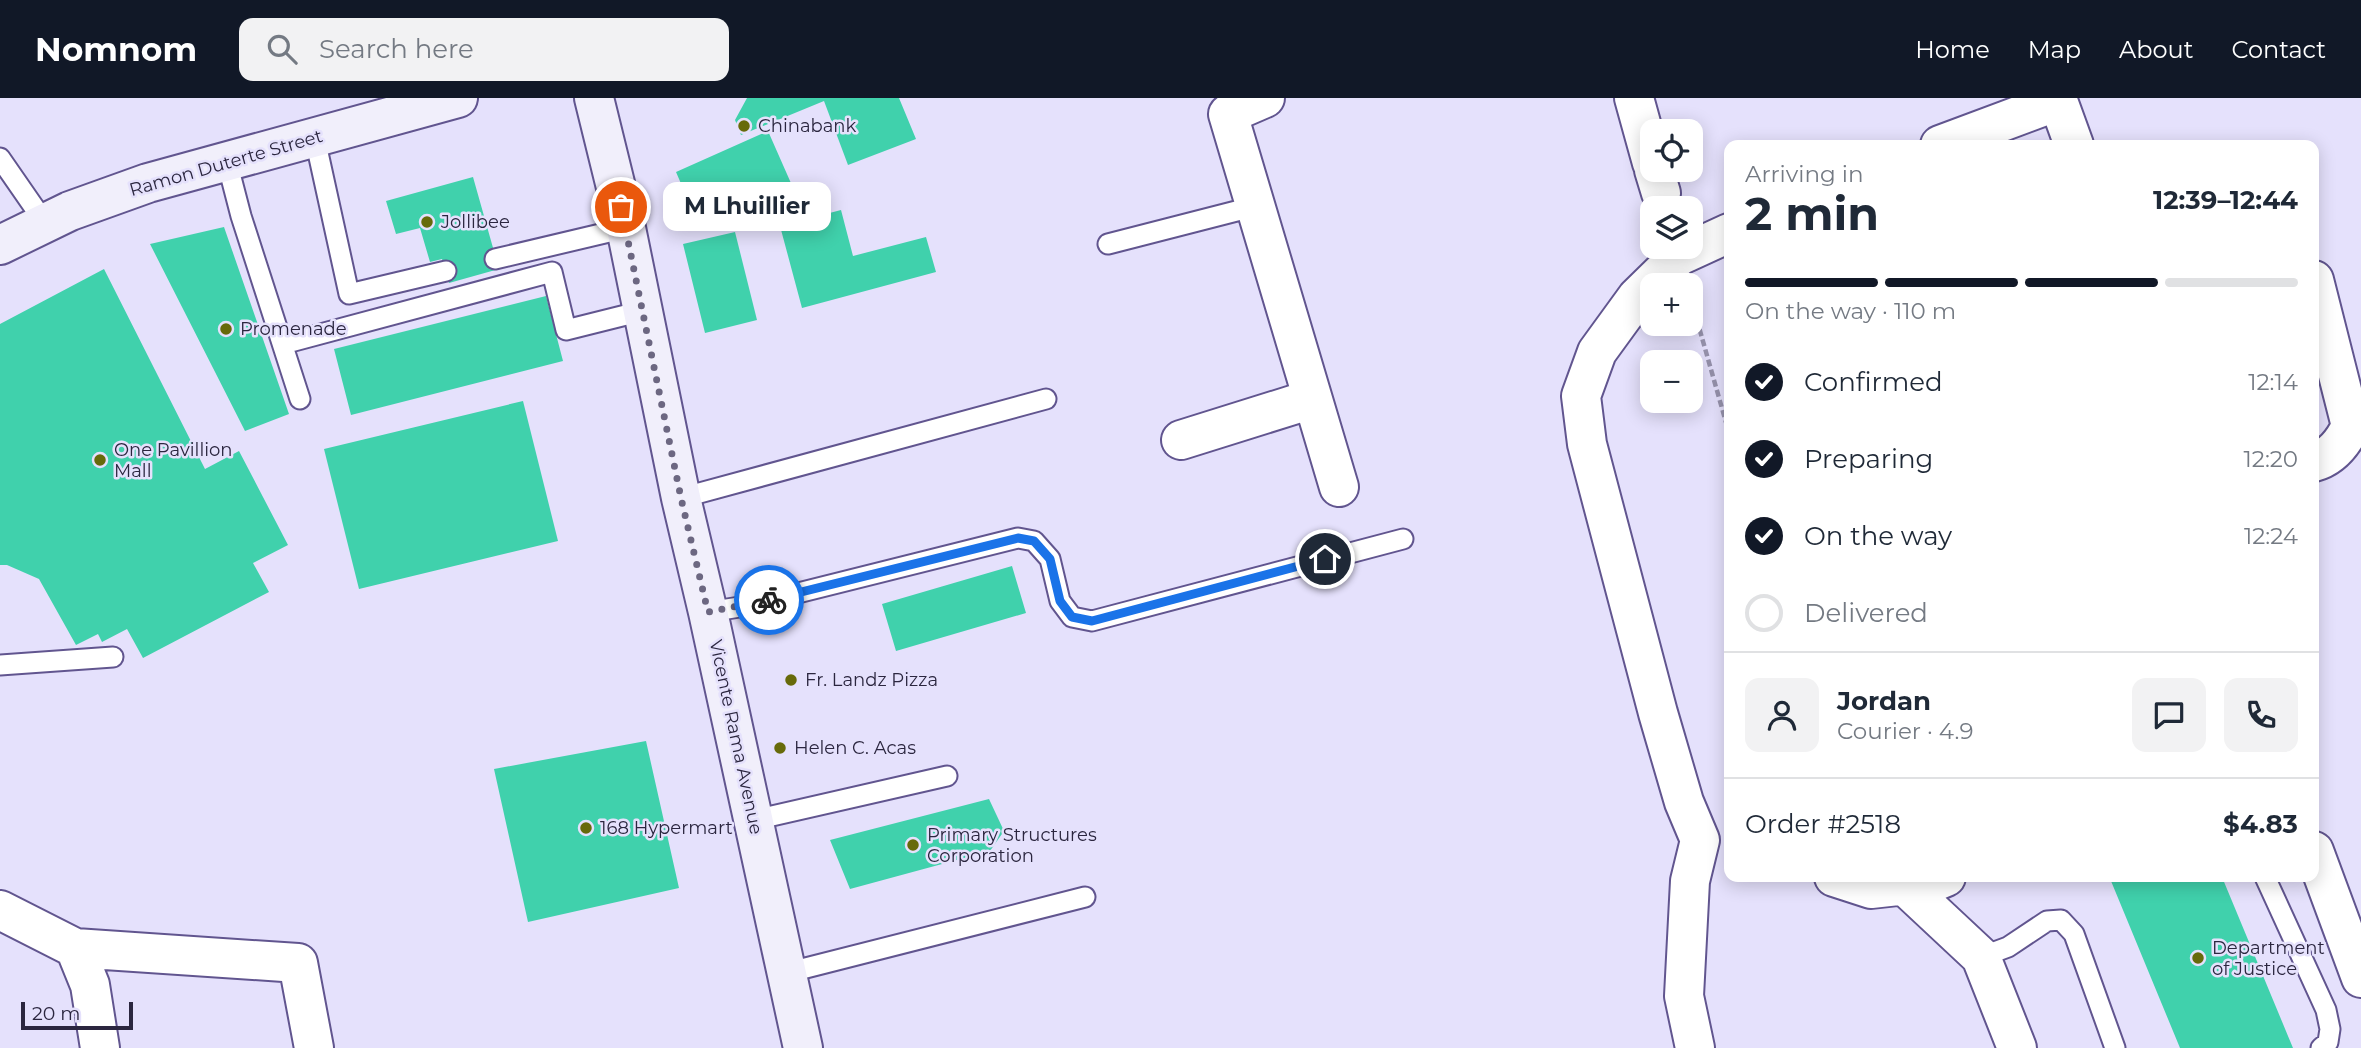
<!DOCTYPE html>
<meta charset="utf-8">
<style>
:root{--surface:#fff;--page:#f2f2f3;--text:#1f2937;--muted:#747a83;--line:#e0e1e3;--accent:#111827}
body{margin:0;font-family:Montserrat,sans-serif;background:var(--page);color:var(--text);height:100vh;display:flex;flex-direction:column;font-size:26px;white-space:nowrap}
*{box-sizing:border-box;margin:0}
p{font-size:23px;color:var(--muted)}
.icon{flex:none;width:38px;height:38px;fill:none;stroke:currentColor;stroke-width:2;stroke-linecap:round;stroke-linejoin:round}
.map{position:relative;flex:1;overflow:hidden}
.drawer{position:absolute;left:1724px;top:42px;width:595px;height:742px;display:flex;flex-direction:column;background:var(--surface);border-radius:14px;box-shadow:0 4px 18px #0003}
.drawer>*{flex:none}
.controls{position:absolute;left:1640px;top:21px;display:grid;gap:14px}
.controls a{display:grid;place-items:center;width:63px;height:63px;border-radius:14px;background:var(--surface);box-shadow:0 4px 18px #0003;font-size:35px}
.scale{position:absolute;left:21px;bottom:18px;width:112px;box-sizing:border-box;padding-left:7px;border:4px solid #2b263f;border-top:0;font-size:19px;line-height:24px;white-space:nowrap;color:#2b263f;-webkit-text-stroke:5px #e5e1fc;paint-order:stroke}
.pin{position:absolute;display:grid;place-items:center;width:60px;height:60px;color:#fff;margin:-30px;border:4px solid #fff;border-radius:50%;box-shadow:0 2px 7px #0007}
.courier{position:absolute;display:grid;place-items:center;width:70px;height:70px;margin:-35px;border:5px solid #1a73e8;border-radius:50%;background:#fff;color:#222;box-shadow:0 2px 9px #0007}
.bubble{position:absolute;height:49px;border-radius:14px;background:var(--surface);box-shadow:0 4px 18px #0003;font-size:23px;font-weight:700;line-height:49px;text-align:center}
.headline em{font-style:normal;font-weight:700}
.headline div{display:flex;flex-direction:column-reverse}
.headline{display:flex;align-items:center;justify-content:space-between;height:119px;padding:0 21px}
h1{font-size:46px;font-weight:700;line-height:52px}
.bar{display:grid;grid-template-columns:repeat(4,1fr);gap:10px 7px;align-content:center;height:84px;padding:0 21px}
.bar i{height:9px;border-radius:5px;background:var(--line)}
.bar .selected{background:var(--accent)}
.bar p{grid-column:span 4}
.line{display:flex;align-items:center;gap:18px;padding:0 21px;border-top:2px solid var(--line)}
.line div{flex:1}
.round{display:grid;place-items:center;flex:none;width:74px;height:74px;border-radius:14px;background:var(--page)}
ol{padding:0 21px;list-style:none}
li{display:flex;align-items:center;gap:21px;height:77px}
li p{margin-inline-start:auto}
li .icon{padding:7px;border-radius:50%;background:var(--accent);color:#fff;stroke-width:4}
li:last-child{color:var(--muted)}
li i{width:38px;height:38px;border:4px solid var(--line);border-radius:50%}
header{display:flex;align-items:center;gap:42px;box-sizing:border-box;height:98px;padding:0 35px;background:var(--accent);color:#fff}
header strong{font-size:33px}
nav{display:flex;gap:38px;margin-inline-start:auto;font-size:24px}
.search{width:490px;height:63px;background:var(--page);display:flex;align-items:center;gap:18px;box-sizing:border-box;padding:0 24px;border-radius:14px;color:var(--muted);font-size:26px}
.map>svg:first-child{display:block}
.building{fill:#40d1ac}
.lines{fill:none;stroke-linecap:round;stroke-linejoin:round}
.service-casing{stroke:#61558f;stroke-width:23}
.minor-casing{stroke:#61558f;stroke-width:42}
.secondary-casing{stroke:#61558f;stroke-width:42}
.path{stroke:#9793ad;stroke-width:4.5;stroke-dasharray:7 3.5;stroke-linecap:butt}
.service{stroke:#fff;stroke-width:19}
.minor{stroke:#fff;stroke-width:38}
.secondary{stroke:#f1effb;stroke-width:38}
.done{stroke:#6c6781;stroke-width:7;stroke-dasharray:0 12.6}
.route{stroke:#1a73e8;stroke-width:9}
.poi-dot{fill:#676a0a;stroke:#e5e1fc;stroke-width:2.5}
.labels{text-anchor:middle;stroke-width:5;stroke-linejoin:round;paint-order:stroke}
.poi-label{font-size:18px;fill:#2b263f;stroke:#e5e1fc;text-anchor:start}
.street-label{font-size:18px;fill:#2b263f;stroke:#e5e1fc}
</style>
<header>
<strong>Nomnom</strong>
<div class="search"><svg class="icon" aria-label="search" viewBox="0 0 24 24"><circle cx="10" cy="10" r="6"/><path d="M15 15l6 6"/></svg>Search here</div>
<nav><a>Home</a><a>Map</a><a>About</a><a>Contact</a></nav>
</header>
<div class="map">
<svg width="2361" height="950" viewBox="0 0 2361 950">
<rect width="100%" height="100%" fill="#e5e1fc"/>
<!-- building -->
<path class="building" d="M747,0H899L916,41L848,67L824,3L741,37L735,22Z
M768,33L794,92L701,132L676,74Z
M473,79L499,171L449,185L442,161L430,164L420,130L396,136L386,103Z
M841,112L853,158L926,139L936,174L802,210L780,128Z
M224,129L289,316L245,333L150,146Z
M735,134L757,222L705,235L683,146Z
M104,171L205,371L239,353L288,447L253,465L269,494L143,560L127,531L102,544L98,536L76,547L39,481L7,467H0V226Z
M546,198L563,263L351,317L334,251Z
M523,303L558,443L359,491L324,351Z
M1012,468L1026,515L896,553L882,506Z
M646,643L679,790L528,824L494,671Z
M989,701L1004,733L990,753L850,791L830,742Z
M2120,779H2222L2293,950H2180L2111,783Z"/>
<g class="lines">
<!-- service casing -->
<g class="service-casing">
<path id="service" d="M315,41L349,196L446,173
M0,60L45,125
M227,64L241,118L300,301
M1108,146L1256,108
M495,161L626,130
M283,246L552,174L566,232L642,213
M681,400L1046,301
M708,514L746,508L1018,440L1034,443L1050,461L1060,503L1072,519L1092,523L1403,441
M0,567L113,559
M754,722L947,678
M2265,779L2326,912L2330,931L2328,944L2321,950
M1981,859L2008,849L2047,823L2061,822L2074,836L2115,950
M786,875L1085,799"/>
</g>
<!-- minor casing -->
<g class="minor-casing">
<path id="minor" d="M1265,0L1228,16L1339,389
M1634,0L1652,65
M2057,0L2074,47
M1940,47L2058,3
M1654,72L1661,95
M2314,182L2351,328C2343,345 2332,359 2314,364
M1181,342L1312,301
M2314,753L2361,880
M1834,779L1871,791L1934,784L1946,779
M1904,787L1981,859L2017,950
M0,812L75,850L298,865L314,950
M75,850L90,887L100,950
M1695,950L1684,898L1690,783L1700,742L1684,704L1658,615L1587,346L1581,298L1597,254L1637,199L1679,158L1729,135"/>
</g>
<!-- secondary casing -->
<g class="secondary-casing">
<path id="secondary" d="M594,0L626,130L681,400L708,514L803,950
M0,147L70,113L148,85L458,0"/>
</g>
<!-- path -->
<path class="path" d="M1691,201L1729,335"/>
<!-- service -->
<use href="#service" class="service"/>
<!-- minor -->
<use href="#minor" class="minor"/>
<!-- secondary -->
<use href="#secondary" class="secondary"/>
</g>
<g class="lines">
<!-- done -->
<path class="done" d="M621,109L681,400L708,514L769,502"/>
<!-- route -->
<path class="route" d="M769,502L1018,440L1034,443L1050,461L1060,503L1072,519L1092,523L1325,461"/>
</g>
<!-- markers -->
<g class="poi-dot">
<circle cx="744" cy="28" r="7"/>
<circle cx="427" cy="124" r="7"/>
<circle cx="226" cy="231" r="7"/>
<circle cx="100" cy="362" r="7"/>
<circle cx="791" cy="582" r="7"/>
<circle cx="780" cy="650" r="7"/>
<circle cx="586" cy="730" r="7"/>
<circle cx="913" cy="747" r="7"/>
<circle cx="2198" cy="860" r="7"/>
</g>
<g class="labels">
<!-- poi labels -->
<g class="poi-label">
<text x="758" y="34">Chinabank</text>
<text x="441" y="130">Jollibee</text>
<text x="240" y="237">Promenade</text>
<text x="114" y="358">One Pavillion<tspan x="114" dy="21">Mall</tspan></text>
<text x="805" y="588">Fr. Landz Pizza</text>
<text x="794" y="656">Helen C. Acas</text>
<text x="600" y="736">168 Hypermart</text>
<text x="927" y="743">Primary Structures<tspan x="927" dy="21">Corporation</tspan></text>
<text x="2212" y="856">Department<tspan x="2212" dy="21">of Justice</tspan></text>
</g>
<!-- street labels -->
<g class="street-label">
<text transform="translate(226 65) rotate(-16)" y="6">Ramon Duterte Street</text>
<text transform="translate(736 639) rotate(78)" y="6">Vicente Rama Avenue</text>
</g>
</g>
</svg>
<div class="controls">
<a><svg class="icon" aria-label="locate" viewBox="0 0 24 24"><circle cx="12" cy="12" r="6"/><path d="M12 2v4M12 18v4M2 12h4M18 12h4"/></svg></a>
<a><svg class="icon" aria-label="layers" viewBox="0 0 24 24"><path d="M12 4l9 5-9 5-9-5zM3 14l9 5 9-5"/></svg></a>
<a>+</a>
<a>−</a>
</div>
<div class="scale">20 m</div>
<div class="pin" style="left:621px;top:109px;background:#ea580c"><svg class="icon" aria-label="bag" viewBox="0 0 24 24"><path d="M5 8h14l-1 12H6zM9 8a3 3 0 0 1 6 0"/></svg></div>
<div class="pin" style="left:1325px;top:461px;background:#1f2937"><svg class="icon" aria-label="home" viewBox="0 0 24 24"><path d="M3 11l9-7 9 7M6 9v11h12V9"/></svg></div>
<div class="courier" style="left:769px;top:502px"><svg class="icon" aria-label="bike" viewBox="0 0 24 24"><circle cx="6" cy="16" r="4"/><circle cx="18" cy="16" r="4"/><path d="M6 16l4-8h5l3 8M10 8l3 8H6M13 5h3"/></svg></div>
<div class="bubble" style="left:663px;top:84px;width:168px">M Lhuillier</div>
<section class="drawer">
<div class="headline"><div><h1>2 min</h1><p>Arriving in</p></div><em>12:39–12:44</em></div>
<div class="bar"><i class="selected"></i><i class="selected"></i><i class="selected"></i><i></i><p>On the way · 110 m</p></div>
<ol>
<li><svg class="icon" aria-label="check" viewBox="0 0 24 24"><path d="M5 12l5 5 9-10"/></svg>Confirmed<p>12:14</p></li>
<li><svg class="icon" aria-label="check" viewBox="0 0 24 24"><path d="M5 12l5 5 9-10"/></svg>Preparing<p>12:20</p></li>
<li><svg class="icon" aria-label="check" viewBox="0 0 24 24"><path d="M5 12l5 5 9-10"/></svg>On the way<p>12:24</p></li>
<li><i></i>Delivered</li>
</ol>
<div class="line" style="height:126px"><a class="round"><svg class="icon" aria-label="person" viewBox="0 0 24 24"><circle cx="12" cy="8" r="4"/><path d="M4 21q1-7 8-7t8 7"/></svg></a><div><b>Jordan</b><p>Courier · 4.9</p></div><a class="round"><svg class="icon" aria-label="chat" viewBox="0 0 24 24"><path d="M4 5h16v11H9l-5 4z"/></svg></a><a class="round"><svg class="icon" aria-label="phone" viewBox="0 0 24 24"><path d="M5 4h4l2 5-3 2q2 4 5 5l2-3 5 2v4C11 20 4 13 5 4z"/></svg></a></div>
<div class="line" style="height:91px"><div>Order #2518</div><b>$4.83</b></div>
</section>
</div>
